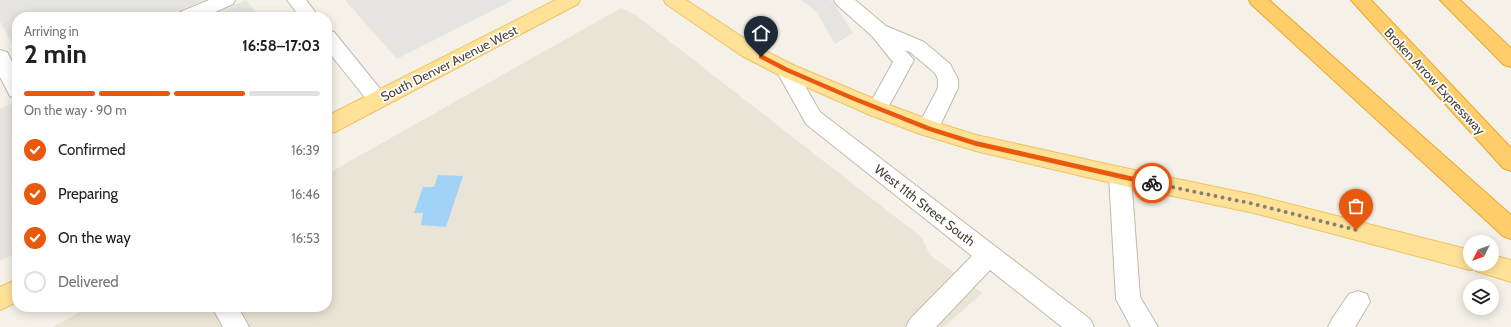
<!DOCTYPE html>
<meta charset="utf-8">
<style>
:root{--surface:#fff;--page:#f2f2f2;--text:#202124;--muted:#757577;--line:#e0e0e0;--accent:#ea580c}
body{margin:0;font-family:Cabin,sans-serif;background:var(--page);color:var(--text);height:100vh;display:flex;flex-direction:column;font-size:15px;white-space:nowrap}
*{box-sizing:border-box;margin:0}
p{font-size:13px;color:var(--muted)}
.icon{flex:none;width:22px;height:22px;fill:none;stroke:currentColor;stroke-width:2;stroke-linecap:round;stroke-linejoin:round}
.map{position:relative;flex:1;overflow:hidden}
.side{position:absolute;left:12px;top:12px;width:320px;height:300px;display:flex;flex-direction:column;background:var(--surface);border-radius:16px;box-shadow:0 2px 10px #0003}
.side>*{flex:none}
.needle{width:26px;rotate:228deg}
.controls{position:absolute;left:1463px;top:235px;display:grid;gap:8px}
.controls a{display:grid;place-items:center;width:36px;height:36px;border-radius:50%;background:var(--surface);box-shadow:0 2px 10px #0003;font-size:20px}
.pin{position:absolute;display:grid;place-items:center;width:34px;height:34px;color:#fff;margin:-41px -17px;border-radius:50% 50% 50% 0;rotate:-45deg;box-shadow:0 0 4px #0007}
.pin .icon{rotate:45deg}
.courier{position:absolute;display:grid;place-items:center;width:40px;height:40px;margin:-20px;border:3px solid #ea580c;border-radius:50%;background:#fff;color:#222;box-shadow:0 1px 5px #0007}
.head em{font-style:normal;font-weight:800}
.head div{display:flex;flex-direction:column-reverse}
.head{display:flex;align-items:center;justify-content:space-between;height:68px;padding:0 12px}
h1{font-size:26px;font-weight:800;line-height:30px}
.bar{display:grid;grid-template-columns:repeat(4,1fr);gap:6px 4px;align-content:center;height:48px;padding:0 12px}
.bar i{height:5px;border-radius:3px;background:var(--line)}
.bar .active{background:var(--accent)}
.bar p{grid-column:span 4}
ol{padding:0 12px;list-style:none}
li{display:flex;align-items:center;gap:12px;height:44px}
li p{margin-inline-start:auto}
li .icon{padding:4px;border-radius:50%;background:var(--accent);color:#fff;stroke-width:4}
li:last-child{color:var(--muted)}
li i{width:22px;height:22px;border:2px solid var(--line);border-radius:50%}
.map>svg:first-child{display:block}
.residential{fill:#eae4d6}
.parking{fill:#e6e4e0}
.water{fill:#a1d3f6}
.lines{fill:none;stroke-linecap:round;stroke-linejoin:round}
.minor-casing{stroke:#c2baaa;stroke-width:2}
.major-casing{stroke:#ecc35f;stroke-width:2}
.highway-casing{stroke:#e8a62f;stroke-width:2}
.minor{fill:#fff;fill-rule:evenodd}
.major{fill:#ffe298;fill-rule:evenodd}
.highway{fill:#ffce6a;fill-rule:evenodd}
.route{fill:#ea580c}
.done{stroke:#867f74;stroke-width:4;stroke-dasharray:0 7.2}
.labels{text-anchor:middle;stroke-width:3.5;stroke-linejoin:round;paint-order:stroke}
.street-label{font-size:13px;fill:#4a4236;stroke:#fff}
</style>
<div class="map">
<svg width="1511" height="327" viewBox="0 0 1511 327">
<rect width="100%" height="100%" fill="#f5f1e8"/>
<!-- residential -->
<path class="residential" d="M621,8L637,16L921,237L930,255L982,293L944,327H53L89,307H327V174Z"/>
<!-- parking -->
<path class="parking" d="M0,0H204L164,17H17V54L0,21Z
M246,0L260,17H208Z
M345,0H513L397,59Z
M801,0H830L833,2L853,33L835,44L816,11Z
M17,101V253L0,261V109Z"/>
<!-- water -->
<path class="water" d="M438,175L463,176L446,227L421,225L423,213H414L423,187H434Z"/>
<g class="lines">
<!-- minor casing -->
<g class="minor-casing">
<path id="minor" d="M209,0H235L233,4L204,17H178L180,12Z
M287,0H306L319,17H300Z
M834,0H855L886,26L924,42L950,64L958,79V88L936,134L928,136L920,134L917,128L938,88V79L935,73L910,52L905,50L914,60L884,115L877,117L870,115L867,109L893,62L872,36L836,4Z
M327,30L334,32L385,95L388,100L385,105L378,108L371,105L327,50Z
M0,50L7,52L17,71V99L10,96L0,77Z
M786,63L793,65L820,112L1090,319L1094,327H1062L990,270L936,327H906L910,319L972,256L806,124L776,70L779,65Z
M1120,167L1128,170L1131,176L1140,297L1158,327H1131L1116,299L1109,176L1112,170Z
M1358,291L1367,294L1370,302L1355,327H1328L1332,319L1349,294Z
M212,307H238L249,327H223Z"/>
</g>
<!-- major casing -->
<g class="major-casing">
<path id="major" d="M556,0H580L578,4L335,132L327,134V116Z
M664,0H686L756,46L793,65L884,103L935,122L976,135L1120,167L1254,195L1470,250V264H1492V255L1511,260V282L1476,271L1475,269L1470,270L1254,213L1120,185L976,151L920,134L870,115L779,75L742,56L666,4Z
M17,279V302L0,310V287Z"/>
</g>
<!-- highway casing -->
<g class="highway-casing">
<path id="highway" d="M1249,0H1269L1511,215V239L1503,236L1251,4Z
M1351,0H1371L1511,148V171L1503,168Z
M1440,0H1460L1511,48V67L1504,65Z"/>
</g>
<!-- minor -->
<use href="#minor" class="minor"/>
<!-- major -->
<use href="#major" class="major"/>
<!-- highway -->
<use href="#highway" class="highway"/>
</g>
<!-- route -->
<path class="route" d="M759,55H763L788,68L853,96L931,127L976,141L1152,181L1156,183L1152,186L976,146L926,130L849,99L784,71L759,58Z"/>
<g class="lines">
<!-- done -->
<path class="done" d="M1152,183L1254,204L1356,230"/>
</g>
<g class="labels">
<!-- street labels -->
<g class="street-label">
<text transform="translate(449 63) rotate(-27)" y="5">South Denver Avenue West</text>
<text transform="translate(1435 81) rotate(47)" y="5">Broken Arrow Expressway</text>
<text transform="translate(925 205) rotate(38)" y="5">West 11th Street South</text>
</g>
</g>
</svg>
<div class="controls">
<a><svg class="needle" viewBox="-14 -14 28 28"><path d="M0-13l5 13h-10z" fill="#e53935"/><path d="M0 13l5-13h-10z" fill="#757577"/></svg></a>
<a><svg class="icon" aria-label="layers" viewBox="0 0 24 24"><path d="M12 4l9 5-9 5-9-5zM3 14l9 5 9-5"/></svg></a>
</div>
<div class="pin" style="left:1356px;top:230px;background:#ea580c"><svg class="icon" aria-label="bag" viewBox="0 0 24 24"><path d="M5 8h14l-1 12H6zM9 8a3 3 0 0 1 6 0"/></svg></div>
<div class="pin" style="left:761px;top:57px;background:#1f2937"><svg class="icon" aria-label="home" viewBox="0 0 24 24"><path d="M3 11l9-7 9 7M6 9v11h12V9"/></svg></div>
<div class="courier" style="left:1152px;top:183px"><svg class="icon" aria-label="bike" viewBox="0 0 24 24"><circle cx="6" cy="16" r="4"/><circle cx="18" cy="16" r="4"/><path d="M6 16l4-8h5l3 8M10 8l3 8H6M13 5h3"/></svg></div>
<section class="side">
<div class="head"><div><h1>2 min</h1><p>Arriving in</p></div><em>16:58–17:03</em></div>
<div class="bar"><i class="active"></i><i class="active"></i><i class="active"></i><i></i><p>On the way · 90 m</p></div>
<ol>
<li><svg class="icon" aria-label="check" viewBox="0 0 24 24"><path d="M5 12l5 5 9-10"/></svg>Confirmed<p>16:39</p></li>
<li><svg class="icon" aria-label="check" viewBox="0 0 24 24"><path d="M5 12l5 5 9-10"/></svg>Preparing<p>16:46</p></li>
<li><svg class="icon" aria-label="check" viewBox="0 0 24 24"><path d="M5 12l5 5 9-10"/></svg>On the way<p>16:53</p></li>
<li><i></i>Delivered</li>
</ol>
</section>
</div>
